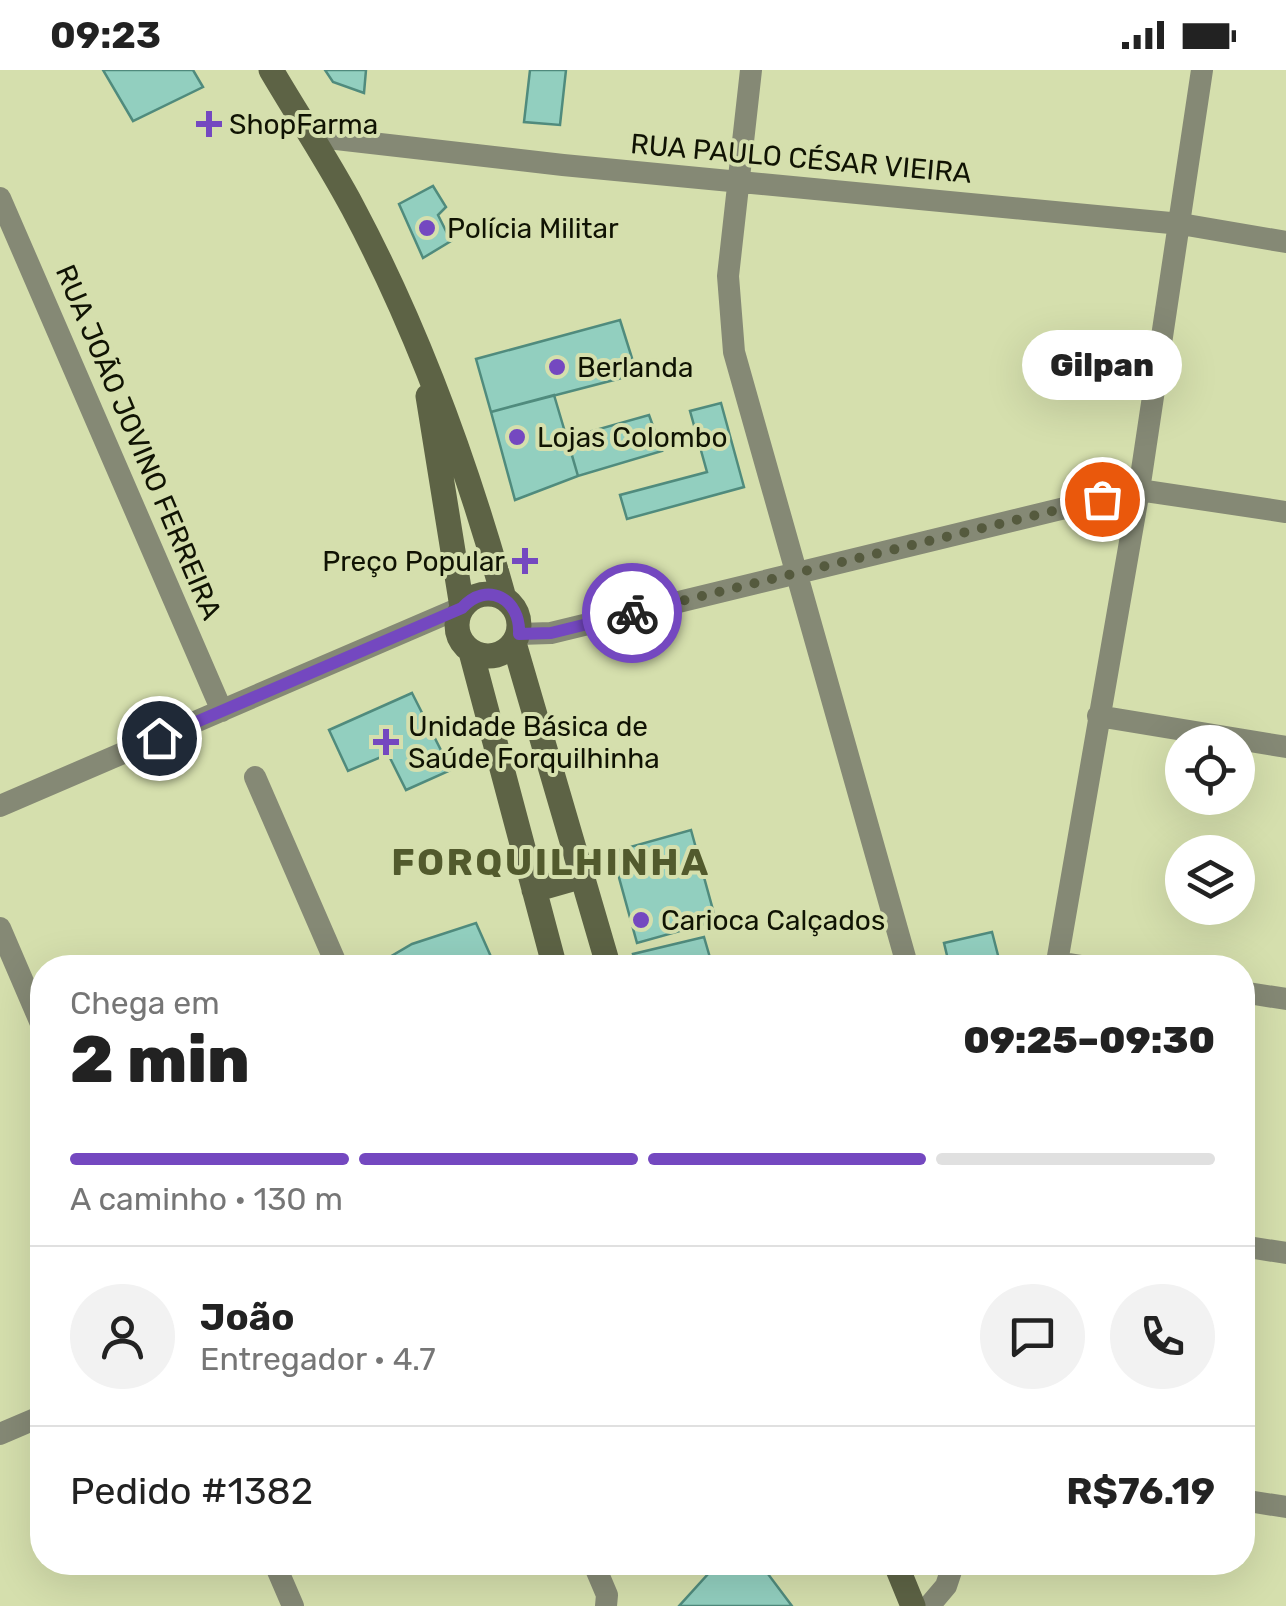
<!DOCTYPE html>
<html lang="pt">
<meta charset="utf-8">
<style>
:root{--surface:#fff;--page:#f2f2f2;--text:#222;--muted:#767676;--line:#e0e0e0;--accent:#7448c0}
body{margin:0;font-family:Rubik,sans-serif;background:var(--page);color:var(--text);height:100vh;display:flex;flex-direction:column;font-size:38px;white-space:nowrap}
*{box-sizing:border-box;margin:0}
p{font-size:32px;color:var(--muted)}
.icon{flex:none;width:55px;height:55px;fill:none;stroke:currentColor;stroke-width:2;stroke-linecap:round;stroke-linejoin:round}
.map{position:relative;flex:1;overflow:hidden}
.panel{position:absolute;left:30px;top:885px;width:1225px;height:620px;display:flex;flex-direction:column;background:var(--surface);border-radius:40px;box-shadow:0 10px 40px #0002}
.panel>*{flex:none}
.controls{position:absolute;left:1165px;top:655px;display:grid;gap:20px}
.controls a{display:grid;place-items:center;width:90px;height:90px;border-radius:50%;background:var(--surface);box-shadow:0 10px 40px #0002;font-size:50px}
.pin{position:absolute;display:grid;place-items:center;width:85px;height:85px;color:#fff;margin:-42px;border:5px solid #fff;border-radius:50%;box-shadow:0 2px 10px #0007}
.courier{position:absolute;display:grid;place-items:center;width:100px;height:100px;margin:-50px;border:8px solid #7448c0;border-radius:50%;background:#fff;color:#222;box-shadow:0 2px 12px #0007}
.bubble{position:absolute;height:70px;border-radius:35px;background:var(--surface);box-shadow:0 10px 40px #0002;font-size:32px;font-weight:800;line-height:70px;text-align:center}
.summary em{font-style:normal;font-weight:800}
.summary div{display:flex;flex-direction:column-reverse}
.summary{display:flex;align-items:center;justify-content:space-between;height:170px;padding:0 40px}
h1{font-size:65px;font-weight:800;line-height:75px}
.bar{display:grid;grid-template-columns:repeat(4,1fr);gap:15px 10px;align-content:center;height:120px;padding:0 40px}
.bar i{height:12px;border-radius:8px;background:var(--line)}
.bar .selected{background:var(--accent)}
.bar p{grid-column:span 4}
.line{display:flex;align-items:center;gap:25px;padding:0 40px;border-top:2px solid var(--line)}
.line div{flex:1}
.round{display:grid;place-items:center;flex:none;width:105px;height:105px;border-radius:52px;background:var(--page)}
.status{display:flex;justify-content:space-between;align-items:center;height:70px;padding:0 50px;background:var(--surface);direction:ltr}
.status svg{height:28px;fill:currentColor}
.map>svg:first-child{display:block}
.building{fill:#92cfbf;stroke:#508b7d;stroke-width:2.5}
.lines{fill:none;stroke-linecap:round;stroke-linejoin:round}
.street{stroke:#858975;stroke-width:22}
.secondary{stroke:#5d6345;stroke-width:25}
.done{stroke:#555a3e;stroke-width:10;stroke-dasharray:0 18}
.route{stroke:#7448c0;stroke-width:12}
.poi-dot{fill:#7448c0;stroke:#d5dfad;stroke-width:4}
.labels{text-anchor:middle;stroke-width:8;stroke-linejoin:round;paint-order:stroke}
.poi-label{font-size:28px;fill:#101303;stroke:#d5dfad;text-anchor:start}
.street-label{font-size:28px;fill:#101303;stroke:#d5dfad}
.district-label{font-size:38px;font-weight:bold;letter-spacing:2.5px;fill:#525a2d;stroke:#d5dfad}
</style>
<div class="status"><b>09:23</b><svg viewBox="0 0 49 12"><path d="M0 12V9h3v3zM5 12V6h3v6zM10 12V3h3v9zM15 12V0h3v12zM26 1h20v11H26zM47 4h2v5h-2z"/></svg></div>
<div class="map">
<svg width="1286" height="1536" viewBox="0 0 1286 1536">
<rect width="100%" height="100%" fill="#d5dfad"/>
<!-- building -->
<path class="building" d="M103,0H193L203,17L133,51Z
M325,0H366L364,23L333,12Z
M530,0H566L560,55L524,52Z
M433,116L446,137L438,145L451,171L423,188L399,134Z
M620,250L637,304L491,342L476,289Z
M554,325L578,406L515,430L491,342Z
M721,333L744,417L627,449L620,425L707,402L690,341Z
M649,345L662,381L578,406L567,368Z
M412,623L451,700L406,720L388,684L348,701L329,660Z
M691,760L716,851L637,873L612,782Z
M476,853L496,898H371L412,874Z
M992,862L1001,897L950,898L944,873Z
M704,867L713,898H637L633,884Z
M719,1492H759L792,1536H679Z"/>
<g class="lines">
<!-- street -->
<path class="street" d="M751,0L728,206L734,282L908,898
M310,66L563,95L1181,154L1286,172
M0,128L222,641
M519,564L551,563L1139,420L1286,442
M1098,646L1286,677
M255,707L338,898
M0,736L462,537
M0,858L42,956
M1057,892L1094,898
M1056,898L1139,420L1202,0
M1242,922L1286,929
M1242,1176L1286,1183
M0,1364L42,1346
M1242,1430L1286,1437
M274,1492L293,1536
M593,1492L607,1525L606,1536
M929,1536L946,1516L954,1492"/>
<!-- secondary -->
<path class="secondary" d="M271,0C298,46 328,91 353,138C419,262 466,392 504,528
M428,326L462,537
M457 555a31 31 0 1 1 62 0a31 31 0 1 1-62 0Z
M514,573L609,898
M471,582L555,898
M534,820L583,806
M895,1492L913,1536"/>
</g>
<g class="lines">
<!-- done -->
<path class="done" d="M632,543L1102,429"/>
<!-- route -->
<path class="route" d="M159,668L462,538C487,510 521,529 519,564L551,563L632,543"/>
</g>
<!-- markers -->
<g class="poi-dot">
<path d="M204 39h10v10h10v10h-10v10h-10v-10h-10v-10h10z"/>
<circle cx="427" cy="158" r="10"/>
<circle cx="557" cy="297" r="10"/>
<circle cx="517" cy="367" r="10"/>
<path d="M520 476h10v10h10v10h-10v10h-10v-10h-10v-10h10z"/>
<path d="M381 657h10v10h10v10h-10v10h-10v-10h-10v-10h10z"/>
<circle cx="641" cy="850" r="10"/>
</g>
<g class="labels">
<!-- poi labels -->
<g class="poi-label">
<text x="229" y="64">ShopFarma</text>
<text x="447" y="168">Polícia Militar</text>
<text x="577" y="307">Berlanda</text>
<text x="537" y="377">Lojas Colombo</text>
<text x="505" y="501" text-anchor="end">Preço Popular</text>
<text x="408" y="666">Unidade Básica de<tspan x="408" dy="32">Saúde Forquilhinha</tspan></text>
<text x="661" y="860">Carioca Calçados</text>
</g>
<!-- street labels -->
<g class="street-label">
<text transform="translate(801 88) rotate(5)" y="10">RUA PAULO CÉSAR VIEIRA</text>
<text transform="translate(139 372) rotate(67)" y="10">RUA JOÃO JOVINO FERREIRA</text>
</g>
<!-- district labels -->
<g class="district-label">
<text x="551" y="805">FORQUILHINHA</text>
</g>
</g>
</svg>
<div class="controls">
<a><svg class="icon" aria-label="locate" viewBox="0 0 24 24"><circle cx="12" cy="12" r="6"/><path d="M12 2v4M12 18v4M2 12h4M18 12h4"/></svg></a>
<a><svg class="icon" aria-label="layers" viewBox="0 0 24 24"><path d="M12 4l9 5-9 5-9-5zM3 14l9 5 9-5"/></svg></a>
</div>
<div class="pin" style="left:1102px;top:429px;background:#ea580c"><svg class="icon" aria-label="bag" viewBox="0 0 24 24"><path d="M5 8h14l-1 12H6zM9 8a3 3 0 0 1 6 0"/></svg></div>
<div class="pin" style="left:159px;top:668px;background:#1f2937"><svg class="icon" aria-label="home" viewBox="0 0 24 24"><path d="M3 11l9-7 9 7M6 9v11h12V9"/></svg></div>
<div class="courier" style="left:632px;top:543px"><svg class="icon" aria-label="bike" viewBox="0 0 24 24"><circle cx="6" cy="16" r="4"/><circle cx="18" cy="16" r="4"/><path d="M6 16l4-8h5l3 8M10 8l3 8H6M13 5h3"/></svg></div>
<div class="bubble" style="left:1022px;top:260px;width:160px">Gilpan</div>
<section class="panel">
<div class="summary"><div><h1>2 min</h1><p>Chega em</p></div><em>09:25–09:30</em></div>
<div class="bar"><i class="selected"></i><i class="selected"></i><i class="selected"></i><i></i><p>A caminho · 130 m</p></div>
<div class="line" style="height:180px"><a class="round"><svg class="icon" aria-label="person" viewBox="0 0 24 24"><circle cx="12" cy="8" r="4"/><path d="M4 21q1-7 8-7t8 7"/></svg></a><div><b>João</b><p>Entregador · 4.7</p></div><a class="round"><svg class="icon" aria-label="chat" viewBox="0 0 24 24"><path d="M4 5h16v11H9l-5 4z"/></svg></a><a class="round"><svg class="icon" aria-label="phone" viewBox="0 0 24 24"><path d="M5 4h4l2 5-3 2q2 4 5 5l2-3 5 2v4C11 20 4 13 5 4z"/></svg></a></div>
<div class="line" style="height:130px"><div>Pedido #1382</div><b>R$76.19</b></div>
</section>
</div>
